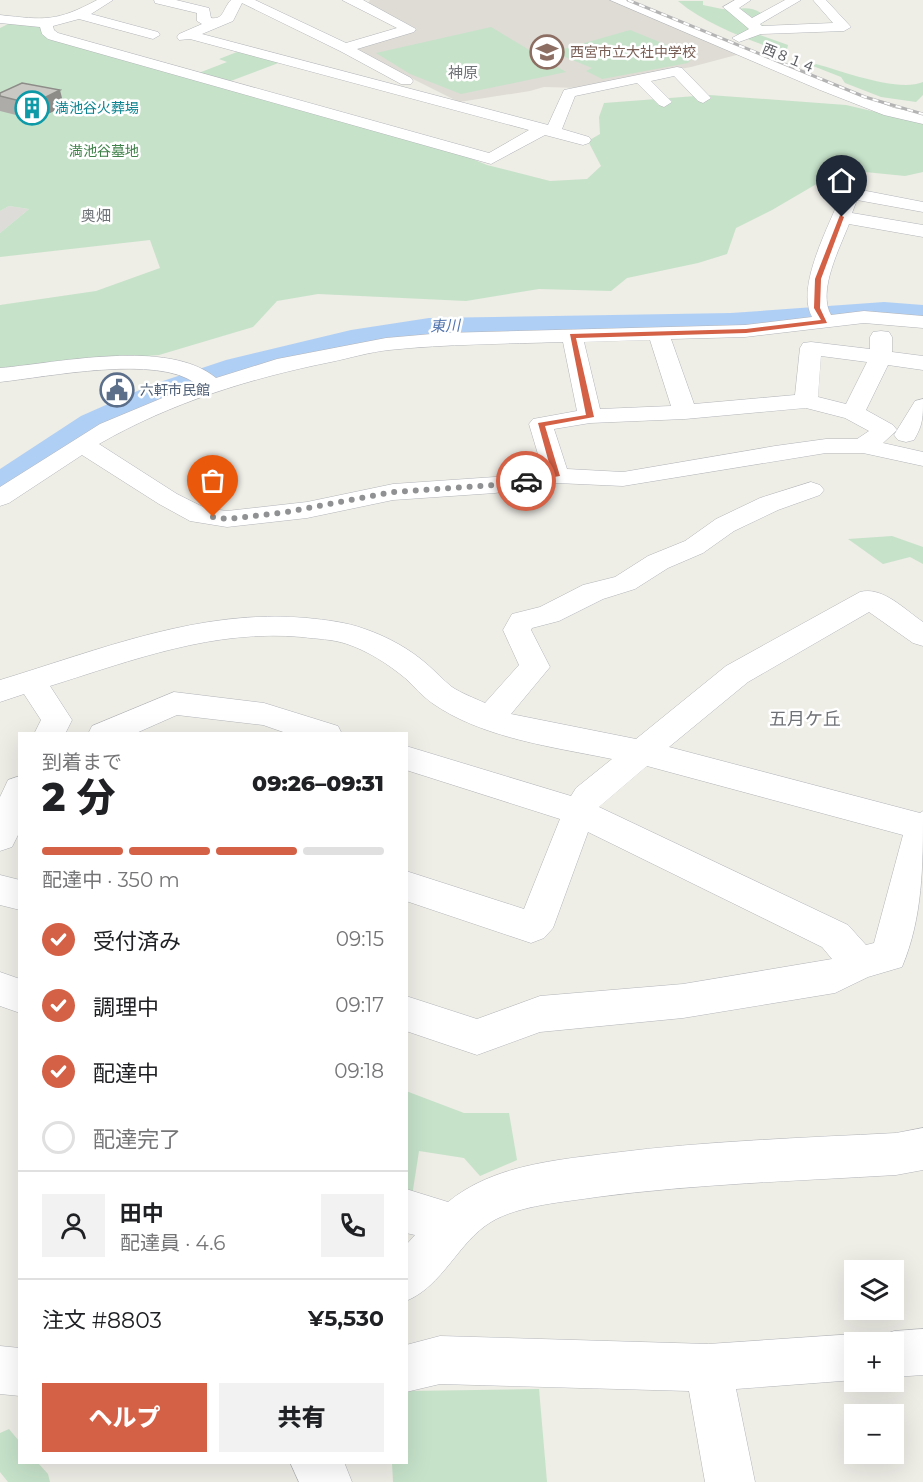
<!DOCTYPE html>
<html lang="ja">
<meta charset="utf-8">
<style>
:root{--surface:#fff;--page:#f2f2f2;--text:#202124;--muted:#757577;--line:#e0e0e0;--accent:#d46046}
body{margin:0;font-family:Montserrat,"Noto Sans JP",sans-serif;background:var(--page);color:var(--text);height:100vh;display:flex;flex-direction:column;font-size:22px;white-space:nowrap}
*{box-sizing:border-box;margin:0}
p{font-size:20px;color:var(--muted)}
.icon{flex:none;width:33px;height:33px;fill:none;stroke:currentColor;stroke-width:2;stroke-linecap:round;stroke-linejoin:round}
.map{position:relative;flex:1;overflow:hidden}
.side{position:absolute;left:18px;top:732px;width:390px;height:732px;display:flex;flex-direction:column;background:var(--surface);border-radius:0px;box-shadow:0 6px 24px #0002}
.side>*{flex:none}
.buttons{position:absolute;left:844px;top:1260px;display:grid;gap:12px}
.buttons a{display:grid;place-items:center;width:60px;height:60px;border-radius:0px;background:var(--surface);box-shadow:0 6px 24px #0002;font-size:30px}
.pin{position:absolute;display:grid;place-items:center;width:51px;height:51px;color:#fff;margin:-62px -26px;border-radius:50% 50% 50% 0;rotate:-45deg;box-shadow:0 0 6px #0007}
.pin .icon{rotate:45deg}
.courier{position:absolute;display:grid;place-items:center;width:60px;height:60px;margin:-30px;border:4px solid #d46046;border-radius:50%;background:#fff;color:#222;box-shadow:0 2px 8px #0007}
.overview em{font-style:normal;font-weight:800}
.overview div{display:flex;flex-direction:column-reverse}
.overview{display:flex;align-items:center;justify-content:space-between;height:102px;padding:0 24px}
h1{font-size:39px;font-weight:800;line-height:45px}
.bar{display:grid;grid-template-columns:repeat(4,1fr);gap:9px 6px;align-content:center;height:72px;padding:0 24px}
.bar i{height:8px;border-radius:4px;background:var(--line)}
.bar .selected{background:var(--accent)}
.bar p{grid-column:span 4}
.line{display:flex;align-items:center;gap:15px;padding:0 24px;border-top:2px solid var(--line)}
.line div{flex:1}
.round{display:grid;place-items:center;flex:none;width:63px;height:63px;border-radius:0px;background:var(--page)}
ol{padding:0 24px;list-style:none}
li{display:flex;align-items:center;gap:18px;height:66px}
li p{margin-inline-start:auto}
li .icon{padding:6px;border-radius:50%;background:var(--accent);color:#fff;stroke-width:4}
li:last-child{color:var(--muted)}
li i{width:33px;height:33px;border:3px solid var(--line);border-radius:50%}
.action{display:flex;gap:12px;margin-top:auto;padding:12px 24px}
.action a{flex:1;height:69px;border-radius:0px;background:var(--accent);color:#fff;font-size:24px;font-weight:800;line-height:69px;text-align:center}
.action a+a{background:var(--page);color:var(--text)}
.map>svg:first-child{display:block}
.industrial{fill:#dddcd8}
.education{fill:#dedcd5}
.green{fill:#c6e2c9}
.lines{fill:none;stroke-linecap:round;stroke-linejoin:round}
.river{fill:#b0cff5;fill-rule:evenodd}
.minor-casing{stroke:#b3b5b9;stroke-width:1}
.minor{fill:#fff;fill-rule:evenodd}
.rail-casing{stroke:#b4b4b5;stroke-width:3}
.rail{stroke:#fff;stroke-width:2;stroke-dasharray:6;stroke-linecap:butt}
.wall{fill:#aeaca8}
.shaded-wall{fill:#8d8c88}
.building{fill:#cac8c3;stroke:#8d8c88;stroke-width:1.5}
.route{fill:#d46046}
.done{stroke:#909192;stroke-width:6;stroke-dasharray:0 10.8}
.labels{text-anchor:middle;stroke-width:5;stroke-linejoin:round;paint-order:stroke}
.far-education-label{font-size:14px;fill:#785e54;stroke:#fff;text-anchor:start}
.far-street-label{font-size:14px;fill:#5e6065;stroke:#fff}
.far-culture-label{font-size:14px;fill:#0d838f;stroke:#fff;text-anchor:start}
.far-park-label{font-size:14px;fill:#40814a;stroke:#fff}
.far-service-label{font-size:14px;fill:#4e5e75;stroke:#fff;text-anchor:start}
.far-neighbourhood-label{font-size:15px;fill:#6f7277;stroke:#fff}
.far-water-label{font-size:15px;font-style:italic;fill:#5275ae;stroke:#fff}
.neighbourhood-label{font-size:18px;fill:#6f7277;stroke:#fff}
</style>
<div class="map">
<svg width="923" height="1482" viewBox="0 0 923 1482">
<rect width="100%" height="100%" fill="#eeede6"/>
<!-- industrial -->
<path class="industrial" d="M9,206L29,209L0,233V211Z"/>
<!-- education -->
<path class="education" d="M370,0H610L740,54L691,67L580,88L544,87L530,91L459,102L355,50L417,29L368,4Z"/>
<!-- green -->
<path class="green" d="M678,1H703V5C709,6 716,8 722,9C736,11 748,4 761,13L758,22L764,26L760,35L788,45L786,54C750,39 709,27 678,1Z
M14,21L41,25L42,33L465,156L487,165L550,181L587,179L601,166L588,141L600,134L599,117L604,103L709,95L846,105L923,123V172L905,176L855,171L825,179L772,210L736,228L727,254L698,263L627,278L611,291L539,289L466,301L318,294L277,301L253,327L159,355L0,369V305L96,291L160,268L150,240L0,257V233L29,209L9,206L0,211V28Z
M491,27L566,72L461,94L410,74L376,53Z
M630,30L694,56L688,63L602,79L586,71L592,68L553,52Z
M237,52L281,62L228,82L196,74L227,62L219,59Z
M816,64C843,71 898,93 923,82V95L916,102L881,97L845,83L841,77L813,66Z
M892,536L923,547V564L910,557L883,564L848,539Z
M406,1091L464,1113H509L517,1160L480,1176L464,1158L419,1151L412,1196L407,1193Z
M539,1389L547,1482H393L392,1463L406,1462L407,1391Z
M9,1429L19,1441L20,1462L38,1463L48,1474L50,1482H8L0,1472V1433Z"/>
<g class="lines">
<!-- river -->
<path class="river" d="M884,302L923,305V321L884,318L731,329L429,334L351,346L246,372L135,412L87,439L11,490L0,493V469L81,416L151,385L226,360L351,330L429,318L731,313Z"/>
<!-- minor casing -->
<g class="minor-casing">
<path id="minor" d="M97,0H113L91,14L158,32L160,35L153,39L79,19L53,26L54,30L58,33L489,153L529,130L190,39L179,40L177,37L179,34L202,24L197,21V13L155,3L154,0H176L209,8L211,18C224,20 223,8 231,0H255L346,43L397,28L342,0H363L416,29L414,32L357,49L411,78L413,81L411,84H401L340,51L242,3L233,21L202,34L548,125L564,90L677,67L682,68L711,98L703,103L698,101L674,76L651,81L672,102L664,107L659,105L637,83L575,96L562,129L589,137L591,140L589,143L583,145L545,135L491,164L48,39L42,34L40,27L0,23V15C45,20 56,22 97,0Z
M610,0H627L830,84L894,108L923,114V124L884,115L820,90Z
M735,0H751L739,8L752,18L785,0H801L760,24L762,26L833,23L813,0H826L851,27L844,31L761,34L739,42L732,38L749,29L723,7Z
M851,188L923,202V212L857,200L852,213L923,225V237L849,224C840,248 817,291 831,315L864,311L923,316V328L864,323L745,337L671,339L694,404L795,395L800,348L803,343L811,342L870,349V337L873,332L881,331L889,332L892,337V352L923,356V370L888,365L866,410L893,425L897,430L883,443L923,452V466L863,453H826L623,486L557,483L495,493L393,500L307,518L227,527L190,521L159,504L82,455L9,503L0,506V487L100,424L196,384C158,354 48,377 0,382V368C57,363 169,338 216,378L277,359L386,338L443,333L745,325L812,317C795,287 830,224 842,193L845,189ZM650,340L671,406L600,409L584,342ZM563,342L577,411L533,419L529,424L543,471L495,477L393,484L307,502L227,511L205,508L177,494L99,444C170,403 251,378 331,362C350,358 370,352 389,350C447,344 505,344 563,342ZM821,356L867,362L846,404L818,397ZM806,408L845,418L869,431L857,439H826L775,446L623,472L567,469L554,429L590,423L685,419Z
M923,399C923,417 923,425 914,440L906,442L898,440L894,435L915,401Z
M811,482L820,485L824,490L820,495L778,510L734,531L703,553L668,568L635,589L603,599L559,621L532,628L531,630L550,667L511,714L636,739L726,666L860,592C883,586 905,610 923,622V646L913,643L869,612L748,682L669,747L920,813L923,811C923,865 923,917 902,967L868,977L835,993L683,1018L540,1032L477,1055L406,1031V996L477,1019L540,996L683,984L832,959L822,947L588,832L553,928L544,938L531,943L406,901V871L524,909L560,819L406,770V746L571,796L576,788L612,759C553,747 482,738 432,703C422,696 414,686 405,678C388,664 368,651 347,644C332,639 317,639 302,637C214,629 133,660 50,686L72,720L65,734H34L41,720L24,694L0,702V680C99,650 201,608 307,618C326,620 346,622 365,629C388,637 410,649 428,665C436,672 443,680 452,687C461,693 474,698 485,703L519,665L503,630L512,614L540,607L583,585L615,577L648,556L685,541L716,519L760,498ZM647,766L903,835L874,943L866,945L848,925L599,807Z
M174,692L264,703L338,726L342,734H289L263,725L177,715L134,734H88L92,726Z
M20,776V831L12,847L0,851V797L8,780Z
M0,875L20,880V910L0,905Z
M0,972L20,979V1013L0,1006Z
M923,1128V1170L896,1175C796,1181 696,1184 597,1197C565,1202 519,1205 491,1222C458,1242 443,1286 406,1301V1245L415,1235L406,1233V1189L448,1202C493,1165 556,1160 612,1153C706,1141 801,1138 896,1133Z
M923,1329V1375L894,1377V1342H875L877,1337L894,1331Z
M855,1334L872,1342H855V1380L736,1389L755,1482H705L689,1391L440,1384L406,1392V1345L440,1336L708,1344Z
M0,1346L20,1348V1396L0,1394Z
M290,1462H344L352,1482H299Z"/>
</g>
<!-- minor -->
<use href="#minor" class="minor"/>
<!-- rail casing -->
<g class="rail-casing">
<path id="rail" d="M628,0L865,97L923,114"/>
</g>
<!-- rail -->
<use href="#rail" class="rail"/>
</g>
<!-- wall -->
<path class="wall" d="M0,93L64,106L36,120L0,111Z"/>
<!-- shaded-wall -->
<path class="shaded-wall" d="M60,90L64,106L36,120L32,104Z"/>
<!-- building -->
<path class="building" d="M22,83L60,90L32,104L0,96V93Z"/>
<!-- route -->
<path class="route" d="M840,215L844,217L821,279L820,308L827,323L746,333L576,338L594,417L545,426L560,476L524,482V479L552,474L538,423L586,415L570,334L746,329L821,320L814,308L815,279Z"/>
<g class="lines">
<!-- done -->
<path class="done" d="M213,517L227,519L287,512L393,492L495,485L526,481"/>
</g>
<!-- icons -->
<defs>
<g id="school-ring" transform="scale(1.725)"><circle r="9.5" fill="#fff" stroke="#8d6e63" stroke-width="1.5"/><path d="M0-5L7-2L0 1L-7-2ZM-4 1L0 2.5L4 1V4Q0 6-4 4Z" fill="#8d6e63"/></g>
<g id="building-ring" transform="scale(1.725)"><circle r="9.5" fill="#fff" stroke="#0f9aa8" stroke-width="1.5"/><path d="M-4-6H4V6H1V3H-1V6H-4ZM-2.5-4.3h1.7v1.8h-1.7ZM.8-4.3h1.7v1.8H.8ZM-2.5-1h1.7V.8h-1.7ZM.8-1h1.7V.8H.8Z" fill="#0f9aa8"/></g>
<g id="civic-ring" transform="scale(1.725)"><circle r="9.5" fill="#fff" stroke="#5c6f8a" stroke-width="1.5"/><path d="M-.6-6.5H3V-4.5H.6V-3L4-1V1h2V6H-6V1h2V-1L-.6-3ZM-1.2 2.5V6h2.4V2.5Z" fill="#5c6f8a"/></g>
</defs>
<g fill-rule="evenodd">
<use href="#school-ring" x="547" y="52"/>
<use href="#building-ring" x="32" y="108"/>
<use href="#civic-ring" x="117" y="390"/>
</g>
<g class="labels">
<!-- far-education labels -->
<g class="far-education-label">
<text x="570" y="57">西宮市立大社中学校</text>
</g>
<!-- far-street labels -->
<g class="far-street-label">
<text transform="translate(789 58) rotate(22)" y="5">西８１４</text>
</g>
<!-- far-culture labels -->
<g class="far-culture-label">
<text x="55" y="113">満池谷火葬場</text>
</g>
<!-- far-park labels -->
<g class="far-park-label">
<text x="104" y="156">満池谷墓地</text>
</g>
<!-- far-service labels -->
<g class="far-service-label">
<text x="140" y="395">六軒市民館</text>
</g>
<!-- far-neighbourhood labels -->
<g class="far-neighbourhood-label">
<text x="463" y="78">神原</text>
<text x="96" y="221">奥畑</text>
</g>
<!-- far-water labels -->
<g class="far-water-label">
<text transform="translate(445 326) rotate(-2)" y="5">東川</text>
</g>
<!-- neighbourhood labels -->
<g class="neighbourhood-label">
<text x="805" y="725">五月ケ丘</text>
</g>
</g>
</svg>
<div class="buttons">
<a><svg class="icon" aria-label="layers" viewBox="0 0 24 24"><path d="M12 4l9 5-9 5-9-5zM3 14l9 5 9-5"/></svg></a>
<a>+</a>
<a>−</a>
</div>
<div class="pin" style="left:213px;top:517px;background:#ea580c"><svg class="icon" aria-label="bag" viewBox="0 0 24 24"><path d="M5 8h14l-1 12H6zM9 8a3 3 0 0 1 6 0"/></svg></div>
<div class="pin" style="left:842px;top:217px;background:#1f2937"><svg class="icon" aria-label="home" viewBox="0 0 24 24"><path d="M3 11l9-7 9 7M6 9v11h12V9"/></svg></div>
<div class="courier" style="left:526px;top:481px"><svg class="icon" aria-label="car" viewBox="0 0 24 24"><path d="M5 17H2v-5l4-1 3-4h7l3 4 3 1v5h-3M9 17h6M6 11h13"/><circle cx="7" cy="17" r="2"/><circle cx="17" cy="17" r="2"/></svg></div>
<section class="side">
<div class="overview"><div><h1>2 分</h1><p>到着まで</p></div><em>09:26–09:31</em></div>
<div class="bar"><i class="selected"></i><i class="selected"></i><i class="selected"></i><i></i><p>配達中 · 350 m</p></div>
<ol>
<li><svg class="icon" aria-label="check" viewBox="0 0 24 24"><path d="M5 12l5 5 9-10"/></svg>受付済み<p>09:15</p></li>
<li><svg class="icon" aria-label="check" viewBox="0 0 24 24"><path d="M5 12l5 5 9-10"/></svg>調理中<p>09:17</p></li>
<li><svg class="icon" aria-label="check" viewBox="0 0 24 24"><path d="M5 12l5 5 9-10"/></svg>配達中<p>09:18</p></li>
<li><i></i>配達完了</li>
</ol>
<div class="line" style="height:108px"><a class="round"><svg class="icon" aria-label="person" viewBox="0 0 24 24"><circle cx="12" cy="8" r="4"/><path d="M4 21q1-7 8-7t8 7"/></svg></a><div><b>田中</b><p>配達員 · 4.6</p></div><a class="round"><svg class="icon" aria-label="phone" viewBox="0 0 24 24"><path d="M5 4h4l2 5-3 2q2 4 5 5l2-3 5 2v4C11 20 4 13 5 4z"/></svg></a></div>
<div class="line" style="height:78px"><div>注文 #8803</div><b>¥5,530</b></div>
<div class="action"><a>ヘルプ</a><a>共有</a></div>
</section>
</div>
